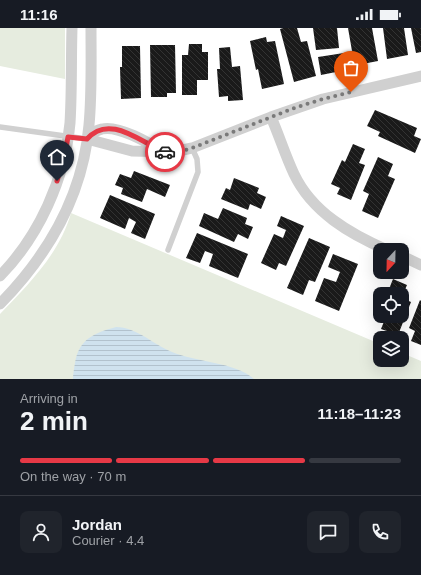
<!DOCTYPE html>
<meta charset="utf-8">
<style>
:root{--surface:#171b24;--page:#20242c;--text:#f1f3f6;--muted:#9ea1a6;--line:#363941;--accent:#e63946}
body{margin:0;font-family:Arial,sans-serif;background:var(--page);color:var(--text);height:100vh;display:flex;flex-direction:column;font-size:15px;white-space:nowrap}
*{box-sizing:border-box;margin:0}
p{font-size:13px;color:var(--muted)}
.icon{flex:none;width:22px;height:22px;fill:none;stroke:currentColor;stroke-width:2;stroke-linecap:round;stroke-linejoin:round}
.map{position:relative;height:351px;overflow:hidden}
.side{display:flex;flex-direction:column;background:var(--surface);flex:1}
.side>*{flex:none}
.needle{width:26px;rotate:202deg}
.controls{position:absolute;left:373px;top:215px;display:grid;gap:8px}
.controls a{display:grid;place-items:center;width:36px;height:36px;border-radius:8px;background:var(--surface);box-shadow:0 4px 16px #0002;font-size:20px}
.pin{position:absolute;display:grid;place-items:center;width:34px;height:34px;color:#fff;margin:-41px -17px;border-radius:50% 50% 50% 0;rotate:-45deg;box-shadow:0 0 4px #0007}
.pin .icon{rotate:45deg}
.courier{position:absolute;display:grid;place-items:center;width:40px;height:40px;margin:-20px;border:3px solid #e63946;border-radius:50%;background:#fff;color:#222;box-shadow:0 1px 5px #0007}
.headline em{font-style:normal;font-weight:600}
.headline div{display:flex;flex-direction:column-reverse}
.headline{display:flex;align-items:center;justify-content:space-between;height:68px;padding:0 20px}
h1{font-size:26px;font-weight:600;line-height:30px}
.bar{display:grid;grid-template-columns:repeat(4,1fr);gap:6px 4px;align-content:center;height:48px;padding:0 20px}
.bar i{height:5px;border-radius:3px;background:var(--line)}
.bar .selected{background:var(--accent)}
.bar p{grid-column:span 4}
.line{display:flex;align-items:center;gap:10px;padding:0 20px;border-top:1px solid var(--line)}
.line div{flex:1}
.round{display:grid;place-items:center;flex:none;width:42px;height:42px;border-radius:8px;background:var(--page)}
.status{display:flex;justify-content:space-between;align-items:center;height:28px;padding:0 20px;background:var(--surface);direction:ltr}
.status svg{height:11px;fill:currentColor}
.map>svg:first-child{display:block}
.grass{fill:#e6ecdf}
.water{fill:url(#water-rules)}
.building{fill:url(#building-back-hatch)}
.lines{fill:none;stroke-linecap:round;stroke-linejoin:round}
.lane{stroke:#d0d0d0;stroke-width:5.5}
.street{stroke:#d0d0d0;stroke-width:11}
.done{stroke:#7a7a7a;stroke-width:4;stroke-dasharray:0 7.2}
.route{stroke:#e63946;stroke-width:5}
</style>
<div class="status"><b>11:16</b><svg viewBox="0 0 49 12"><path d="M0 12V9h3v3zM5 12V6h3v6zM10 12V3h3v9zM15 12V0h3v12zM26 1h20v11H26zM47 4h2v5h-2z"/></svg></div>
<div class="map">
<svg width="421" height="351" viewBox="0 0 421 351">
<defs>
<pattern id="water-rules" width="6" height="5" patternUnits="userSpaceOnUse"><rect width="6" height="5" fill="#cfe2ee"/><path d="M0 2.5h6" fill="none" stroke="#b2c2cd"/></pattern>
<pattern id="building-back-hatch" width="6" height="6" patternUnits="userSpaceOnUse"><rect width="6" height="6" fill="#1a1a1a"/><path d="M-1 5l2 2M0 0l6 6M5-1l2 2" fill="none" stroke="#333"/></pattern>
</defs>
<rect width="100%" height="100%" fill="#fff"/>
<!-- grass -->
<path class="grass" d="M0,0H65V51L0,38Z
M71,185L380,316V332H402V325L421,333V351H0V286C28,257 60,225 71,185Z"/>
<!-- water -->
<path class="water" d="M116,299C121,299 126,300 131,302C145,307 157,318 172,324C195,334 235,334 254,351H73C73,346 74,341 75,335C79,311 94,305 116,299Z"/>
<!-- building -->
<path class="building" d="M283,0H297L301,14L307,13L316,48L294,54L280,1Z
M313,0H337L339,20L316,22Z
M348,0H372L378,33L352,38L351,36L346,37L345,31L349,30L348,24L352,23Z
M383,0H404L408,27L387,31Z
M411,0H421V24L416,25Z
M266,9L267,14L275,13L284,56L262,61L258,41L256,42L250,13Z
M189,16H202V24H208V52H197V67H182V27H188Z
M150,17H175L176,65H167V69H151Z
M122,18H140L141,70L121,71L120,39H122Z
M230,19L232,39L240,38L243,72L228,73V68L219,69L217,41H220L219,20Z
M344,25L346,39L336,41V44L321,47L318,29Z
M375,82L417,100L414,108L421,111L415,125L378,108L380,104L367,98Z
M353,116L365,121L359,135L365,137L351,172L337,166L340,160L331,156L342,132L345,134Z
M378,129L393,136L388,148L395,151L378,190L362,183L369,166L363,163Z
M134,143L170,157L165,169L147,161L142,174L121,166L123,160L115,157L120,146L131,150Z
M234,150L259,160L257,165L266,169L261,181L250,176L248,182L221,171L226,160L230,162Z
M110,167L155,186L145,211L131,205L136,194L129,190L125,201L100,190Z
M223,180L247,190L245,196L253,199L248,211L238,206L234,214L199,198L204,185L218,191Z
M281,188L304,198L286,238L279,235L276,242L261,235L274,206L283,210L286,202L277,198Z
M197,205L248,226L238,250L209,238L213,226L205,223L200,235L186,230Z
M309,210L330,219L315,254L309,252L303,267L287,260Z
M333,226L358,236L339,283L315,273L324,250L336,254L340,244L328,239Z
M393,251L407,257L403,266H387Z
M402,270L411,274L398,307L381,301L385,291L378,288L380,284V288H402Z
M420,272L421,273V317L411,313L415,303L409,300Z"/>
<g class="lines">
<!-- lane -->
<path class="lane" d="M0,99L87,111
M168,222L198,144L197,131L192,120"/>
<!-- street -->
<path class="street" d="M271,89C279,107 285,127 294,146C312,184 350,206 387,222
M164,124C149,115 119,97 102,101C96,102 91,106 87,111L132,123L173,124L192,120L271,89L323,71L421,48
M402,228L421,237
M0,248C39,208 65,151 70,95C72,63 71,32 72,0
M0,276C49,226 83,167 89,97C92,65 91,32 91,0"/>
</g>
<g class="lines">
<!-- done -->
<path class="done" d="M165,124L182,123L192,120L297,79L323,71L351,64"/>
<!-- route -->
<path class="route" d="M57,153L66,120L68,109L87,111C110,85 141,115 165,124"/>
</g>
</svg>
<div class="controls">
<a><svg class="needle" viewBox="-14 -14 28 28"><path d="M0-13l5 13h-10z" fill="#e53935"/><path d="M0 13l5-13h-10z" fill="#9ea1a6"/></svg></a>
<a><svg class="icon" aria-label="locate" viewBox="0 0 24 24"><circle cx="12" cy="12" r="6"/><path d="M12 2v4M12 18v4M2 12h4M18 12h4"/></svg></a>
<a><svg class="icon" aria-label="layers" viewBox="0 0 24 24"><path d="M12 4l9 5-9 5-9-5zM3 14l9 5 9-5"/></svg></a>
</div>
<div class="pin" style="left:351px;top:64px;background:#ea580c"><svg class="icon" aria-label="bag" viewBox="0 0 24 24"><path d="M5 8h14l-1 12H6zM9 8a3 3 0 0 1 6 0"/></svg></div>
<div class="pin" style="left:57px;top:153px;background:#1f2937"><svg class="icon" aria-label="home" viewBox="0 0 24 24"><path d="M3 11l9-7 9 7M6 9v11h12V9"/></svg></div>
<div class="courier" style="left:165px;top:124px"><svg class="icon" aria-label="car" viewBox="0 0 24 24"><path d="M5 17H2v-5l4-1 3-4h7l3 4 3 1v5h-3M9 17h6M6 11h13"/><circle cx="7" cy="17" r="2"/><circle cx="17" cy="17" r="2"/></svg></div>
</div>
<section class="side">
<div class="headline"><div><h1>2 min</h1><p>Arriving in</p></div><em>11:18–11:23</em></div>
<div class="bar"><i class="selected"></i><i class="selected"></i><i class="selected"></i><i></i><p>On the way · 70 m</p></div>
<div class="line" style="height:72px"><a class="round"><svg class="icon" aria-label="person" viewBox="0 0 24 24"><circle cx="12" cy="8" r="4"/><path d="M4 21q1-7 8-7t8 7"/></svg></a><div><b>Jordan</b><p>Courier · 4.4</p></div><a class="round"><svg class="icon" aria-label="chat" viewBox="0 0 24 24"><path d="M4 5h16v11H9l-5 4z"/></svg></a><a class="round"><svg class="icon" aria-label="phone" viewBox="0 0 24 24"><path d="M5 4h4l2 5-3 2q2 4 5 5l2-3 5 2v4C11 20 4 13 5 4z"/></svg></a></div>
</section>
